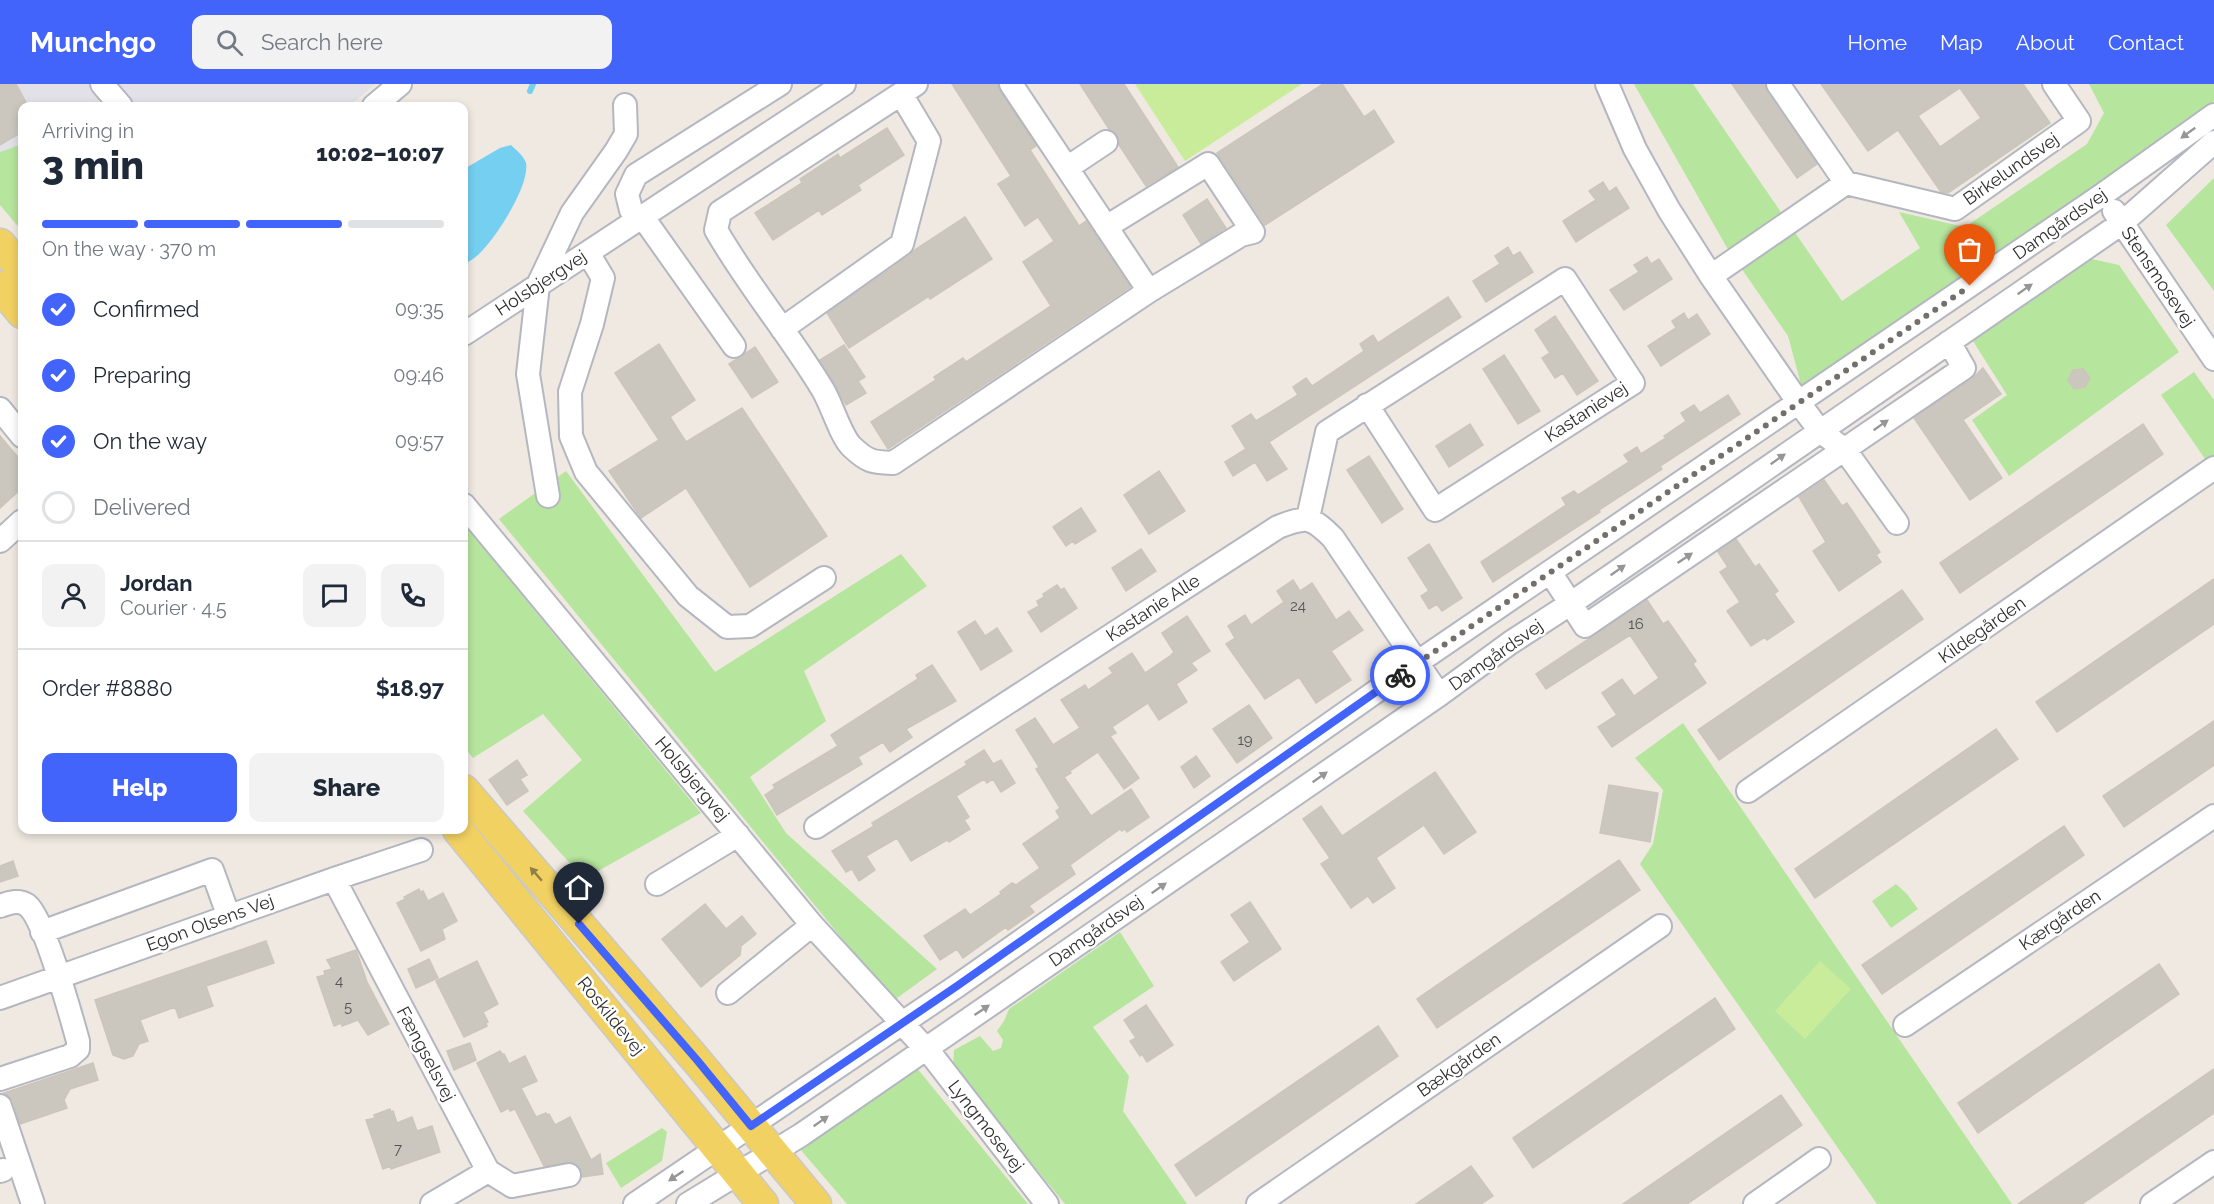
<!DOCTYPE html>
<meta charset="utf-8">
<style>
:root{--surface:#fff;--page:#f2f2f3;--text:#1f2937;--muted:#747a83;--line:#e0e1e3;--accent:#4264fb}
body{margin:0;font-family:Raleway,sans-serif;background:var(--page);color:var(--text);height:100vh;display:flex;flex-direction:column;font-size:22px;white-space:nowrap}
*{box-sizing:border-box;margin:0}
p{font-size:20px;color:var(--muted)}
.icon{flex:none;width:33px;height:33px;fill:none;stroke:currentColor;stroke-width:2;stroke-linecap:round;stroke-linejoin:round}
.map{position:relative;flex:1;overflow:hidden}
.side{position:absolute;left:18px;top:18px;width:450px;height:732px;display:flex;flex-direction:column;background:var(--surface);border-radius:12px;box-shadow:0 3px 9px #0003}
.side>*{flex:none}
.pin{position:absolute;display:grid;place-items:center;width:51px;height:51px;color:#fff;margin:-62px -26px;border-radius:50% 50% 50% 0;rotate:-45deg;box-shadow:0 0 6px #0007}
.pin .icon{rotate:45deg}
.courier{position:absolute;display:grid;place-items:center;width:60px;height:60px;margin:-30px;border:4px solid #4264fb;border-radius:50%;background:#fff;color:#222;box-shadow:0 2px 8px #0007}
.summary em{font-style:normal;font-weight:800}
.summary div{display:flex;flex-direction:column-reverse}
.summary{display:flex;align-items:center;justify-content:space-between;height:102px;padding:0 24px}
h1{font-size:39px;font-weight:800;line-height:45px}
.bar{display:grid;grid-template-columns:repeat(4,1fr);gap:9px 6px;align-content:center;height:72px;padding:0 24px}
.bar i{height:8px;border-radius:4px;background:var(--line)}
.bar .selected{background:var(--accent)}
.bar p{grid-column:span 4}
.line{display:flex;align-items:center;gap:15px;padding:0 24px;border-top:2px solid var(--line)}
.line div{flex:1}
.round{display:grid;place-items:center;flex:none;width:63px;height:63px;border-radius:12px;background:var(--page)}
ol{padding:0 24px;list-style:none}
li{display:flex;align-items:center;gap:18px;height:66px}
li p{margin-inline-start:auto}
li .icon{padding:6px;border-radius:50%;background:var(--accent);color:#fff;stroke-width:4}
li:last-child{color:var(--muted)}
li i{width:33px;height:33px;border:3px solid var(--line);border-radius:50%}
.action{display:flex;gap:12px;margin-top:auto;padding:12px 24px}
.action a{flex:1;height:69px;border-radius:12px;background:var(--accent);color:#fff;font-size:24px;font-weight:800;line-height:69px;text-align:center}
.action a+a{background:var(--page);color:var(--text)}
header{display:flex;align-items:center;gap:36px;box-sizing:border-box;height:84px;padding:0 30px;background:var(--accent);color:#fff}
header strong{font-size:28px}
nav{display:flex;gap:33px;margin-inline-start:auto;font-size:21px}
.search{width:420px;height:54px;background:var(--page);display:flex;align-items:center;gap:15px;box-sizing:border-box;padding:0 21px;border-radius:12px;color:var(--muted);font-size:22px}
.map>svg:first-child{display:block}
.industrial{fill:#e3e1e8}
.green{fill:#b6e59e}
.pitch{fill:#c9ec9a}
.water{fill:#75cff0}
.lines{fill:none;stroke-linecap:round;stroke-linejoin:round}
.stream{stroke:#75cff0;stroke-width:6}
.building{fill:#cbc7bf;stroke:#cbc5ba;stroke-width:1.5;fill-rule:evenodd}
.minor-casing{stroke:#b4b7c1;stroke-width:26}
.major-casing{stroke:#c9c9c9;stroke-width:33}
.minor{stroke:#fff;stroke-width:22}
.major{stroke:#f2d163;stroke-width:30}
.oneway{fill:#969696}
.oneway2{fill:#908048}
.done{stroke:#726f6d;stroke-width:6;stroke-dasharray:0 10.8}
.route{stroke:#4264fb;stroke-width:8}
.labels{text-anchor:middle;stroke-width:5;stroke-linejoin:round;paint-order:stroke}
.number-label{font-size:15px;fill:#555452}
.street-label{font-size:18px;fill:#2e2e2e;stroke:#fff}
</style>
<header>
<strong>Munchgo</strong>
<div class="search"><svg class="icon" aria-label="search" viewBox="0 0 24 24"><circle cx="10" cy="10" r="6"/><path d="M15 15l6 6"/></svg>Search here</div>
<nav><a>Home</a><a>Map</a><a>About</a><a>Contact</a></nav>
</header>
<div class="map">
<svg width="2214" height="1120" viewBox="0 0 2214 1120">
<rect width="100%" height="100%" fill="#efe9e1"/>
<!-- industrial -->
<path class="industrial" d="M0,0H375L350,22H22V61L0,68Z"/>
<!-- green -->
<path class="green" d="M1634,0H1693L1842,217L1920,164L1899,128L1965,143L2087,60L2104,29L2089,0H2214V17L2187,40L1802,304L1788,252L1726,162Z
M22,60V147L0,121V68Z
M2214,94V207L2166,141Z
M2092,175L2119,181L2179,268L2009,392L1972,336L2007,311L1973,257Z
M2194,288L2214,316V388L2161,311Z
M566,387L715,588L901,470L927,502L804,587L826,637L750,693L786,749L937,885L893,917L499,435Z
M464,441L701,729L584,795L523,727L582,676L543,630L473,674L464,663Z
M1683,639L2012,1120H1877L1640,780L1653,760L1663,706L1635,674Z
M1896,800L1907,810L1918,825L1891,844L1872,817Z
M1120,848L1154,902L1093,943L1129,992L1123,1027L1187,1120H1065L953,983L954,966L980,952L993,967L1001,964L1003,956L997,947L1004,937L1009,925Z
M916,983L1028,1120H847L800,1065Z
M662,1044L667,1048L662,1077L621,1104L606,1079Z"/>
<!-- pitch -->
<path class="pitch" d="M1135,0H1302L1185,77Z
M1820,877L1851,905L1805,955L1775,927Z"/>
<!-- water -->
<path class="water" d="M511,61C516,66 524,72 526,79C530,102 495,155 479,170C475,174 468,178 464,181V85L500,64Z"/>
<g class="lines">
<!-- stream -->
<path class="stream" d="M530,7L533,0"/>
</g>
<!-- building -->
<path class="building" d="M0,0H16L28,22H22V48L0,61Z
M952,0H998L1000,7L1036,62L1030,66L1079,142L1086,137L1130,203L888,365L871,338L936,296L934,293L963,274L966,278L1051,222L1023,178L1054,157L1038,133L1025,142L998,100L1011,92Z
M1080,0H1124L1178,83L1146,102L1119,61L1117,51L1109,45Z
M1323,0H1342L1364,33L1374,26L1394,58L1265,141L1217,69Z
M1732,0H1765L1767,8L1817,80L1797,94Z
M1821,0H2023L2050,39L1948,109L1941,108L1898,46L1868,67ZM1960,4L1981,34L1940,63L1918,32Z
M887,44L904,71L858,101L861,106L822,131L819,126L773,156L755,129L802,99L800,95L838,70L840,74Z
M1603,98L1609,108L1616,103L1629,124L1576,158L1563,137L1596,116L1589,107Z
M1207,115L1226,144L1201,160L1183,131Z
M965,133L992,175L930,215L929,212L849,264L827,229L910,171L913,167Z
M1508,163L1513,172L1520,168L1533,188L1486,218L1473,197L1500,180L1495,172Z
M1647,173L1651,180L1659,175L1672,195L1624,226L1610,206L1639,188L1634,181Z
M1448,213L1461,233L1269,358L1287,385L1267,397L1255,378L1233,392L1225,378L1246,365L1232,342L1251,330L1256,337L1298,311L1293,303L1306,294L1312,302L1364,267L1360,260L1373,251L1378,259Z
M1684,229L1688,236L1697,230L1710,250L1661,282L1648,262L1676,244L1672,237Z
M1555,232L1598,297L1577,311L1563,289L1555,294L1542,274L1550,269L1535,246Z
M659,260L695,316L670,333L686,358L742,324L827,452L750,503L686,404L641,434L609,387L659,356L615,289Z
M844,261L865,293L858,297L866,309L846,321L820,276Z
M755,263L778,298L752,314L729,280Z
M1504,271L1540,327L1518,340L1483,285Z
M1983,284L2001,310L1963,336L2002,394L1970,416L1914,334L1972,295Z
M2083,285L2090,294L2085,303L2074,305L2068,296L2073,286Z
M1728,311L1740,330L1660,382L1662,385L1599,426L1600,428L1493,498L1481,478L1566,421L1562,414L1574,407L1578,411L1629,378L1624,371L1637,363L1641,370L1666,354L1664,352L1686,337L1681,329L1694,321L1700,329Z
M1470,340L1483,361L1449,383L1436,362Z
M2143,340L2163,370L1960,509L1940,479Z
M0,352L22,378V404L0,424Z
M1369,372L1403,425L1382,439L1347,386Z
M1159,387L1185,427L1149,450L1124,411Z
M1824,396L1842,422L1847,419L1880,468L1876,471L1881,478L1839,507L1813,467L1826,458L1799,413Z
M1081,424L1096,447L1075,460L1073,457L1066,462L1053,443Z
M1736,455L1755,483L1759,480L1778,507L1774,510L1794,538L1767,556L1765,553L1751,562L1727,527L1740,518L1720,488L1728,483L1718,468Z
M1429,460L1462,514L1442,527L1437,520L1429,525L1421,512L1429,507L1408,474Z
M1141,465L1156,487L1126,507L1112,484Z
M2214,495V540L2057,648L2036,618Z
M1293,496L1300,507L1312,499L1336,536L1349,527L1363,546L1331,567L1351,596L1316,619L1299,593L1265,615L1226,560L1235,554L1228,542L1245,531L1251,541L1284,518L1277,507Z
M1057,501L1061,506L1064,504L1077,524L1041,548L1028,528L1039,522L1037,517L1044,513L1043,510Z
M1902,506L1923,535L1719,676L1698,646Z
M1647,516L1663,540L1668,537L1696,577L1693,580L1706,599L1612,663L1598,643L1617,631L1602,609L1622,595L1634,612L1659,594L1630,551L1546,605L1536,590Z
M1187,532L1210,567L1191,579L1197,586L1176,600L1187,618L1159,636L1148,619L1112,643L1116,649L1110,652L1139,694L1124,705L1098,668L1070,687L1071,689L1064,693L1091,732L1131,705L1149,733L1127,748L1125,745L1122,747L1120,745L1070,781L1075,790L1029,822L1034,828L1008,846L1006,843L963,874L957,865L940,876L924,852L965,825L970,831L1001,810L1000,808L1012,799L1016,801L1040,784L1023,760L1060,734L1056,727L1060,724L1036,685L1039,683L1016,646L1035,634L1053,661L1080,644L1061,616L1085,601L1088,606L1113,589L1109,584L1132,569L1145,589L1170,572L1174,568L1162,549Z
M975,537L985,552L997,544L1012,567L981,586L958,548Z
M932,581L956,617L906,645L912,653L890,668L883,658L858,673L862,680L777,731L765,711L775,704L773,701L838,662L831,651L918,595L916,591Z
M1249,621L1272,654L1237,679L1213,645Z
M2214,637V681L2124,743L2103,712Z
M1996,645L2018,675L1815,814L1795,785Z
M984,666L993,680L1001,676L1015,699L1001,708L993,695L987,699L984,695L956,712L969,733L964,736L970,745L949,758L947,756L911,777L897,754L866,772L875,786L859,797L852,785L846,788L832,767L874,742L872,739L967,681L965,678Z
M1196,672L1210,692L1194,704L1181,683Z
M517,676L527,691L520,695L528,707L507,721L489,696Z
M1435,688L1476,748L1444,770L1424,741L1376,774L1395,804L1373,819L1368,812L1351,824L1321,780L1330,774L1303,735L1321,722L1342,752Z
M1609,701L1658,709L1650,758L1600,749Z
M2064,742L2084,771L1882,910L1862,881Z
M1619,776L1640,806L1437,944L1417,915Z
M13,777L18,792L0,798V782Z
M419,805L420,808L423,807L428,817L443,809L457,837L442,845L445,855L421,867L397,819L405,815L404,813Z
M1250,818L1281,865L1234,897L1221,878L1250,858L1231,831Z
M705,820L726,845L742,832L756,850L741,862L740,871L701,903L662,855Z
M266,857L274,879L206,902L213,922L179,934L175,923L140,936L148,957L139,960L133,972L124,975L113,971L95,916Z
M356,866L367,898L389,940L368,951L358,936L342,942L341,939L334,942L317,893L325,891L324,887L332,885L327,876Z
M429,875L438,894L416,904L408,885Z
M477,877L498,920L483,928L488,938L486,939L487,942L464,953L436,897Z
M2159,880L2179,910L1978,1049L1958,1019Z
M1715,914L1735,945L1533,1084L1513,1054Z
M1146,921L1173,961L1147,978L1142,970L1140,972L1130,957L1136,954L1124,936Z
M1378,942L1398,972L1196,1112L1175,1081Z
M470,959L476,976L454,986L447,967Z
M500,967L502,970H504L509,980L525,972L537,997L521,1004L536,1033L546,1029L547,1031L549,1030L555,1041L570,1033L591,1076L600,1070L603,1090L582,1093L580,1083L573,1078L544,1082L515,1025L510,1027L509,1024L501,1028L477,979Z
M93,979L98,996L70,1005L64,1016L67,1024L20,1040L13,1017L4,1009Z
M2214,985V1029L2082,1120H2018Z
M1781,1011L1802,1041L1687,1120H1623Z
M390,1025L391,1028L393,1027L397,1039L412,1033L417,1047L432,1042L440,1068L391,1085V1082L383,1085L366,1036L375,1034L374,1031Z
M1471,1082L1493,1112L1481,1120H1416Z"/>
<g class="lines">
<!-- minor casing -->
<g class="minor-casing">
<path id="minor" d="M102,0L121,22
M916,0L720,128L716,146C748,202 790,251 823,306C832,321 841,353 852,363C868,378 872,378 893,379L1149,207L1241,151L1253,148L1208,80L1106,143
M1011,0L1149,207
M1607,0L1635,65L1669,126L1711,192L1799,319L1820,347L1845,366L1897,439
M1778,0L1846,99
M374,22L400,0
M1067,84L1106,58
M2114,127L2214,275
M642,132L734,262
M638,135L631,126L627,110L636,91L780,0
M588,169L603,194L592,240L570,308L571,352L586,388L688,512L727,543L750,542L824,494
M1711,192L1846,99L1955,125L2079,37L2054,0
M782,245L902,160L929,57L901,10
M464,250L844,0
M0,325L22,352
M548,412L528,290L538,201L572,129L616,67L626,50L625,21
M464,421L812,841L934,974L1047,1120
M1308,434L1327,348L1565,195L1633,299L1435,426L1367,321
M0,457L22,437
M1550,488L1585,542L1964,284L1949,258
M1748,707L2214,384
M816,743L1278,443C1307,432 1311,432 1333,454L1439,611
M334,795L488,1087
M657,800L738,751
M0,822C9,819 18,815 27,821C44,834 71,932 78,957V965L70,972L0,995
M42,848L212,786L229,833
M728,909L812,841
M0,914L334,795L421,766
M1905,941L2214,732
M0,1022L33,1120
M0,1087L3,1086
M488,1087L512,1102L569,1091
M432,1120L488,1087
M635,1120L957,902L1418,578L2102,111L2214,31
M688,1120L801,1051L1439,611L1510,559L1570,520L2122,139L2214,58
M1258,1120L1660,842
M1755,1120L1819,1075
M2152,1120L2214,1078"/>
</g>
<!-- major casing -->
<g class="major-casing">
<path id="major" d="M0,160L22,186
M0,203L22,229
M464,706L697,977L816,1120
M458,746L763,1120"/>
</g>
<!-- minor -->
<use href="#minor" class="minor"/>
<!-- major -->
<use href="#major" class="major"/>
</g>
<!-- one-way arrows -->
<defs><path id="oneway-solid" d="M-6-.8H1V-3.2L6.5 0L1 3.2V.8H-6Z" transform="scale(1.5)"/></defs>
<g class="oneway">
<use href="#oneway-solid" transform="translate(2188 49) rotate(144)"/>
<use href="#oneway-solid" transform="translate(2025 205) rotate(-35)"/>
<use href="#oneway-solid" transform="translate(1881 341) rotate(-35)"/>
<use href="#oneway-solid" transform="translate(1778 375) rotate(-35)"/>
<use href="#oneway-solid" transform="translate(1685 474) rotate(-34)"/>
<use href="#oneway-solid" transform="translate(1618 486) rotate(-35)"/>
<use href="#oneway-solid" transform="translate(1320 693) rotate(-35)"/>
<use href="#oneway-solid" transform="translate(1159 804) rotate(-35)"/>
<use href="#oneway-solid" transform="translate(982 926) rotate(-34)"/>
<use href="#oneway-solid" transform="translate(821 1037) rotate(-35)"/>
<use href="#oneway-solid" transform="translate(676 1092) rotate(146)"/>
</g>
<use class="oneway2" href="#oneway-solid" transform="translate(536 790) rotate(-131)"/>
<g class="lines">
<!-- done -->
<path class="done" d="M1400,591L1970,202"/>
<!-- route -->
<path class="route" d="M579,840L697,976L751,1042L957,902L1400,591"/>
</g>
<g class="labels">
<!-- number labels -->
<g class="number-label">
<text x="1298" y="527">24</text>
<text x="1636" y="545">16</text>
<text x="1245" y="661">19</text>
<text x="339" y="902">4</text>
<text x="348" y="928">5</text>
<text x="398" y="1070">7</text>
</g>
<!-- street labels -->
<g class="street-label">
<text transform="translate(2011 85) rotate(-35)" y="6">Birkelundsvej</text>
<text transform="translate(2060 140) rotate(-35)" y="6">Damgårdsvej</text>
<text transform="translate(2158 193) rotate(56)" y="6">Stensmosevej</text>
<text transform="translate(541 199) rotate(-33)" y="6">Holsbjergvej</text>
<text transform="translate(1586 328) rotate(-33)" y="6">Kastanievej</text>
<text transform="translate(1153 524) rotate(-33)" y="6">Kastanie Alle</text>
<text transform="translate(1982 546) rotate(-35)" y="6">Kildegården</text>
<text transform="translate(1496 571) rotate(-35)" y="6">Damgårdsvej</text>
<text transform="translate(692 695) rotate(50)" y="6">Holsbjergvej</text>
<text transform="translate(2060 836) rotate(-34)" y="6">Kærgården</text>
<text transform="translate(210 839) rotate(-20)" y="6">Egon Olsens Vej</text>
<text transform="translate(1096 847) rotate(-35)" y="6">Damgårdsvej</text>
<text transform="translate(611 932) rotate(51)" y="6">Roskildevej</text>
<text transform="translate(426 970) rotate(62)" y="6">Fængselsvej</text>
<text transform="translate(1459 981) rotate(-35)" y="6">Bækgården</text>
<text transform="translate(986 1042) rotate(52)" y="6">Lyngmosevej</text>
</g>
</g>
</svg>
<div class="pin" style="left:1970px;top:202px;background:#ea580c"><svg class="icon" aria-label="bag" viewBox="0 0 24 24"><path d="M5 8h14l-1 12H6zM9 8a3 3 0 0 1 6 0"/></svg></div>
<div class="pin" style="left:579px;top:840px;background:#1f2937"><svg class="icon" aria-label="home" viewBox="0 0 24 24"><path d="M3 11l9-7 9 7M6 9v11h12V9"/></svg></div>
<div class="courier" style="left:1400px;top:591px"><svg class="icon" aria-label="bike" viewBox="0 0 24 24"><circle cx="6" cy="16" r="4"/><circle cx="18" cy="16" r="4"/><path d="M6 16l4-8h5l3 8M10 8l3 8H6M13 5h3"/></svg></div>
<section class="side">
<div class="summary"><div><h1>3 min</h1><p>Arriving in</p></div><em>10:02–10:07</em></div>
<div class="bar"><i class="selected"></i><i class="selected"></i><i class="selected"></i><i></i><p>On the way · 370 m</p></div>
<ol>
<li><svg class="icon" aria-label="check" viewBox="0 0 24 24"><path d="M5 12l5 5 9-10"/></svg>Confirmed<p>09:35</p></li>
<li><svg class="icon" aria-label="check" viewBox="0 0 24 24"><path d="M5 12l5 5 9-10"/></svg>Preparing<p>09:46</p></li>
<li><svg class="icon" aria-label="check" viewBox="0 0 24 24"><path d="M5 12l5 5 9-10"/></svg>On the way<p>09:57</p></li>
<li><i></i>Delivered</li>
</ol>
<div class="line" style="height:108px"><a class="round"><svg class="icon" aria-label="person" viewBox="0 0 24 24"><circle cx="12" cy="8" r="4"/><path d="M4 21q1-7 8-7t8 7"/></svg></a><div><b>Jordan</b><p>Courier · 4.5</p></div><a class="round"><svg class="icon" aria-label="chat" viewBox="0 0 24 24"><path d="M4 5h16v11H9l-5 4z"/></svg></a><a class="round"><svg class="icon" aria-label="phone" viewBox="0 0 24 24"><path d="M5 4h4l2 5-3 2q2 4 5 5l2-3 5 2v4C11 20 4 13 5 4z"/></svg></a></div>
<div class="line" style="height:78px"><div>Order #8880</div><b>$18.97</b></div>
<div class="action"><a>Help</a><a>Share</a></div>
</section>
</div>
